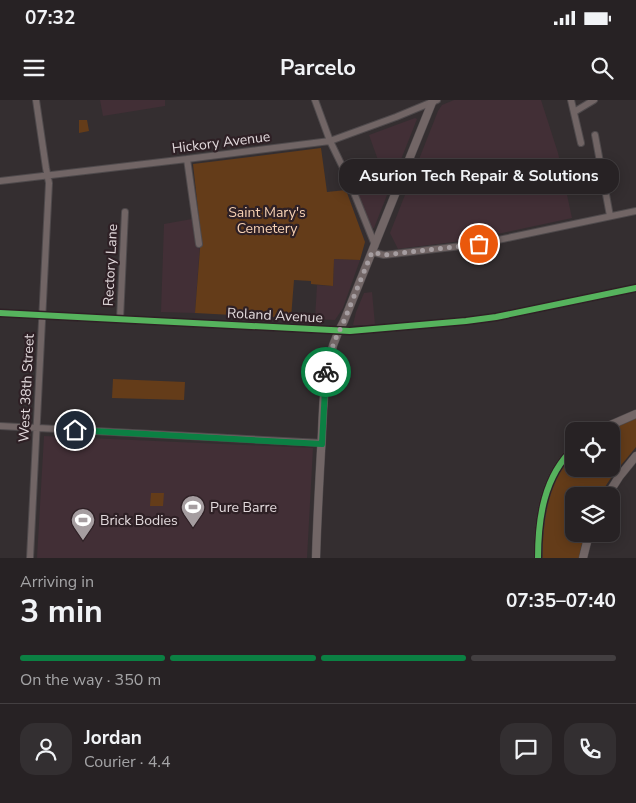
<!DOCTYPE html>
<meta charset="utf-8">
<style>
:root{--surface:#272224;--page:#332f31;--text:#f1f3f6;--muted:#a4a4a6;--line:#433f41;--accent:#0b8043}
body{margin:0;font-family:"Nunito Sans",sans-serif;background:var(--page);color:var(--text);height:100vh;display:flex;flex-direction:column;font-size:19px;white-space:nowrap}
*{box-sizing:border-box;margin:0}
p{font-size:16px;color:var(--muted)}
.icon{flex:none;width:28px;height:28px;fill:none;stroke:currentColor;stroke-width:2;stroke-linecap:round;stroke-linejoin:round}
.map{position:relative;height:458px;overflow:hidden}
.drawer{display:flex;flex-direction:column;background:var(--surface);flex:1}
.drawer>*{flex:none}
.buttons{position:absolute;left:565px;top:322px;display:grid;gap:10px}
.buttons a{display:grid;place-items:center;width:55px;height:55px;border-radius:10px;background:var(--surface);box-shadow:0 2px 12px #0003,0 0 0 1px var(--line);font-size:25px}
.pin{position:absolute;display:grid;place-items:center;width:42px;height:42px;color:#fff;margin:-21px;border:2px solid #fff;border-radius:50%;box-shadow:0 1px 5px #0007}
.courier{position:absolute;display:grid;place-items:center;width:50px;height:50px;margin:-25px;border:4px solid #0b8043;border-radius:50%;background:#fff;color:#222;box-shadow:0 1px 6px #0007}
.bubble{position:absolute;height:35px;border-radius:15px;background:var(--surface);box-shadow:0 2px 12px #0003,0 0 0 1px var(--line);font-size:16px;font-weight:700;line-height:35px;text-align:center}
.summary em{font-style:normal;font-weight:700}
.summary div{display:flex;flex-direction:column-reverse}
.summary{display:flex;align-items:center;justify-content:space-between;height:85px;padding:0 20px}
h1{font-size:32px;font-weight:700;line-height:38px}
.bar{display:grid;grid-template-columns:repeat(4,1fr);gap:8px 5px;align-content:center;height:60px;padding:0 20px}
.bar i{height:6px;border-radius:4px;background:var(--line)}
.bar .current{background:var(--accent)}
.bar p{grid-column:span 4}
.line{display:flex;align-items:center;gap:12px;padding:0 20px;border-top:1px solid var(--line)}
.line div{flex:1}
.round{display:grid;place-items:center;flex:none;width:52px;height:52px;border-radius:15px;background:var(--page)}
.status{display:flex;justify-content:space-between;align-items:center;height:35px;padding:0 25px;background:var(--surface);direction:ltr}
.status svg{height:14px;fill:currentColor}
header{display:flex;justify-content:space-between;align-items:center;height:65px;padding:0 20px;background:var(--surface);font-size:22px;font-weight:700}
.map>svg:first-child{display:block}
.built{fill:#422f36}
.green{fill:#643c19}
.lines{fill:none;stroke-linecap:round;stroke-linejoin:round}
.minor-casing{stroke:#4f4a4c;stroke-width:8}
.major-casing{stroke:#4f4a4c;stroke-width:9}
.minor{stroke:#716565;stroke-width:6}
.major{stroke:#726666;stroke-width:8}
.cycleway-casing{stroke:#2e2025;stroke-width:9}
.cycleway{stroke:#56b35d;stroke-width:6}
.done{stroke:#a59da0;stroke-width:5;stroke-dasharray:0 9}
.route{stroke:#0b8043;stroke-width:6}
.labels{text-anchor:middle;stroke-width:4.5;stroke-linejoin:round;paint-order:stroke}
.street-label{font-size:14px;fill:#e2d9dc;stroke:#2e2025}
.park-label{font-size:14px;fill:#f6d1b4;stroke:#2e2025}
.poi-label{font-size:14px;fill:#e2d9dc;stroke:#2e2025;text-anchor:start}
</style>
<div class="status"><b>07:32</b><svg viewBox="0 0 49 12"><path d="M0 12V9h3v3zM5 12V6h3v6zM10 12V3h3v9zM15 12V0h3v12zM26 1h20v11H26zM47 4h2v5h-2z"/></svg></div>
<header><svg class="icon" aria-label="menu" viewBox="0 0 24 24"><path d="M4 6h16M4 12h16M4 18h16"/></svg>Parcelo<svg class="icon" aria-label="search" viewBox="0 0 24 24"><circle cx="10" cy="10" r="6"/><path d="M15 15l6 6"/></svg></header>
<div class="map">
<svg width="636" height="458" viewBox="0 0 636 458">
<rect width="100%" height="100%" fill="#342e30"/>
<!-- built -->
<path class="built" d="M100,0H165V6L103,16Z
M454,0H541L558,53L572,118L470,140L398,149L390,133L438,11L442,5Z
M415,18L417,19L374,128L371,129L348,72L378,60L369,35Z
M192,119L200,145L195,213L161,212L164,124Z
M334,159L360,160L343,208L335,220L315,219L317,185L333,186Z
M372,192L375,225H353L356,212L364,193Z
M44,336L313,348L307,458H37Z"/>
<!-- green -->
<path class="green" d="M79,20H87L89,31L79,33Z
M321,48L327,92L346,90L365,142L360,160L334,159L333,186L311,184V181L294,180L291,218L195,213L201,136L193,64Z
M113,279L185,282L184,300L112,298Z
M636,317V347C623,363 609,378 600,396H574V434H584L579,458H540C543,421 545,379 574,351V369H611V331H603Z
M151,393H164L163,406H150Z"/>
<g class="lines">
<!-- minor casing -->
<g class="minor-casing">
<path id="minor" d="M315,0L330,41L348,78L375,145
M571,0L581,43
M574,12L594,0
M595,35L610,116
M187,59L199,144
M0,81L187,59L330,41L396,17L437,0
M372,152L384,155L479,144L636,111
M0,213L350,231L466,221L496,217L636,188
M120,219L125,112
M0,326L322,343
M30,458L49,83L46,68L36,0"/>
</g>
<!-- major casing -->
<g class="major-casing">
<path id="major" d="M597,331L636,314
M607,396L619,377L636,356
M316,458C317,422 319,387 321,351C324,307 321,260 344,221L433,0
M538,458C538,418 544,376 574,348
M583,458L589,434"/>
</g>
<!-- minor -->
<use href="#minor" class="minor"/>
<!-- major -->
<use href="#major" class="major"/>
<!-- cycleway casing -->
<g class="cycleway-casing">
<path id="cycleway" d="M0,213L350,231L466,221L496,217L636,188
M538,458C538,418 544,376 574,348"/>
</g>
<!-- cycleway -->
<use href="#cycleway" class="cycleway"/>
</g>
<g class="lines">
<!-- done -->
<path class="done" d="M326,272L328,260L335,240L344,221L372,152L384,155L479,144"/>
<!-- route -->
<path class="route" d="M75,330L322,344L326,272"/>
</g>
<!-- icons -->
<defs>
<g id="stadium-pin" transform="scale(1.25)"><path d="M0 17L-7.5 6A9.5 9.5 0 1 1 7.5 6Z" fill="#a59da0" stroke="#2e2025"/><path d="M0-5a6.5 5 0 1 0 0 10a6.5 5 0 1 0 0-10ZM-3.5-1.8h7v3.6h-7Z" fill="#fff"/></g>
</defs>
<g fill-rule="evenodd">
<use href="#stadium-pin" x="193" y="407"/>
<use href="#stadium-pin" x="83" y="420"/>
</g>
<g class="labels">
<!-- street labels -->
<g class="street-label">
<text transform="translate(221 42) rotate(-7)" y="5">Hickory Avenue</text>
<text transform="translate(110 165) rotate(-87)" y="5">Rectory Lane</text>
<text transform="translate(275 215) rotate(3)" y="5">Roland Avenue</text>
<text transform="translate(26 288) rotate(-87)" y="5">West 38th Street</text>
</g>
<!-- park labels -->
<g class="park-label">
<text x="267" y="117">Saint Mary's<tspan x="267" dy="16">Cemetery</tspan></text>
</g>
<!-- poi labels -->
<g class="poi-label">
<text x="210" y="412">Pure Barre</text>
<text x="100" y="425">Brick Bodies</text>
</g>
</g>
</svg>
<div class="buttons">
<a><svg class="icon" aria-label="locate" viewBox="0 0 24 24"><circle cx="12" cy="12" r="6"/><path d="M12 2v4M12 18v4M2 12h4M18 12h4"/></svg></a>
<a><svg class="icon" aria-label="layers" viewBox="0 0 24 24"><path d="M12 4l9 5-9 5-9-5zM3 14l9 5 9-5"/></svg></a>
</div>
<div class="pin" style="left:479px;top:144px;background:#ea580c"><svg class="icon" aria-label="bag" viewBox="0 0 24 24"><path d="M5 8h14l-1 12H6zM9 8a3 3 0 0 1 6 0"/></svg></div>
<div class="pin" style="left:75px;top:330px;background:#1f2937"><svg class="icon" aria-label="home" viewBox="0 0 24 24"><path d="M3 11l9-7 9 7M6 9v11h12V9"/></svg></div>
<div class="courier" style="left:326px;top:272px"><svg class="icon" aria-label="bike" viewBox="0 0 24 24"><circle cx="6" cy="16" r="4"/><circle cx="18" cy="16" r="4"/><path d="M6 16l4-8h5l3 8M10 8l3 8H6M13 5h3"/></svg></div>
<div class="bubble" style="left:339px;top:59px;width:280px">Asurion Tech Repair &amp; Solutions</div>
</div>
<section class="drawer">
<div class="summary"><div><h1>3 min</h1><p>Arriving in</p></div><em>07:35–07:40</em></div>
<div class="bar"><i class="current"></i><i class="current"></i><i class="current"></i><i></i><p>On the way · 350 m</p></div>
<div class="line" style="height:90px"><a class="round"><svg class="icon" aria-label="person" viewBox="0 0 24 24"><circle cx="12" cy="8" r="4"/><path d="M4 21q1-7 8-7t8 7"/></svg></a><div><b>Jordan</b><p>Courier · 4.4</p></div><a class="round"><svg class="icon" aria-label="chat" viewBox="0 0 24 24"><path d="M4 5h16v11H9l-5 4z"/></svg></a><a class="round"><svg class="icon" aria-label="phone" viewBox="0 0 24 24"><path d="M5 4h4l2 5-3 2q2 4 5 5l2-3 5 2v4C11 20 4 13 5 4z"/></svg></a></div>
</section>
